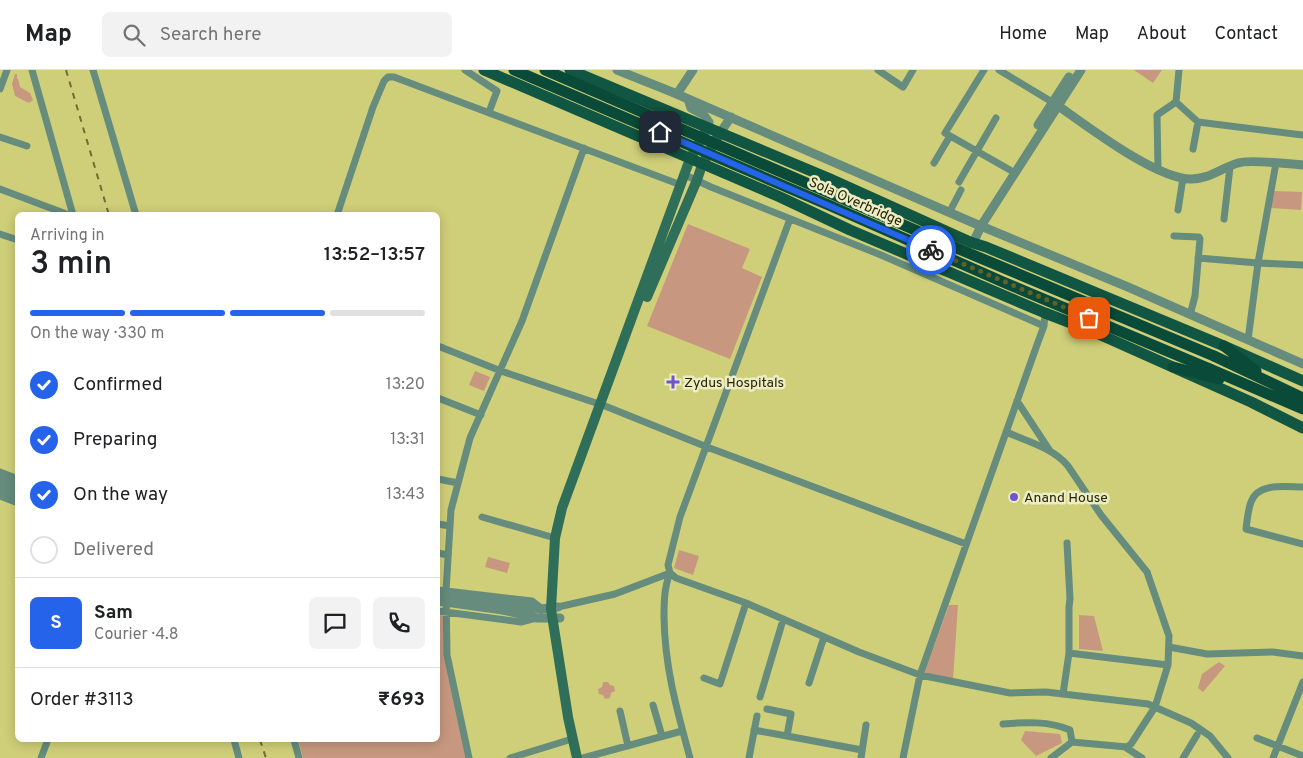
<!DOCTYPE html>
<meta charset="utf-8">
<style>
:root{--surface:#fff;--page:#f2f2f2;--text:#202124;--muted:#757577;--line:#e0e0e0;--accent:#2563eb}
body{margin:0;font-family:Overpass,sans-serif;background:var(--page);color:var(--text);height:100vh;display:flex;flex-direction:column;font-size:19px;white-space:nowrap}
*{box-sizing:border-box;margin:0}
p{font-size:16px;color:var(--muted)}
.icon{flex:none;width:28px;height:28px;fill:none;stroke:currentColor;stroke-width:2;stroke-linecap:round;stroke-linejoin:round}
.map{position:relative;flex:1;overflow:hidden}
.drawer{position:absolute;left:15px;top:142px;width:425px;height:530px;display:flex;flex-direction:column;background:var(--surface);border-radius:8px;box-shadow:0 2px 12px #0003}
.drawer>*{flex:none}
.pin{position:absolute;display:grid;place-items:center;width:42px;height:42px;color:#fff;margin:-21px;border-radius:10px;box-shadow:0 2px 8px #0006}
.courier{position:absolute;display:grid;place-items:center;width:50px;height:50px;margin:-25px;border:4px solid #2563eb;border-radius:50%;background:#fff;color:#222;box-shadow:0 1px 6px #0007}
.head em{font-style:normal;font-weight:600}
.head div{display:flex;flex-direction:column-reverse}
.head{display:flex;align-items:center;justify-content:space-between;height:85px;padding:0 15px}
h1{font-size:32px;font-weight:600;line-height:38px}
.bar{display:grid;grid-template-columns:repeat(4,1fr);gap:8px 5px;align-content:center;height:60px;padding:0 15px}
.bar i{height:6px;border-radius:4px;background:var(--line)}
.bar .selected{background:var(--accent)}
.bar p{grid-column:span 4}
.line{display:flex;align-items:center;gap:12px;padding:0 15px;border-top:1px solid var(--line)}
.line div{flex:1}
.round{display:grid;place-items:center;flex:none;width:52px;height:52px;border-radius:8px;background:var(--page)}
ol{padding:0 15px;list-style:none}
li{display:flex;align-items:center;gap:15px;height:55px}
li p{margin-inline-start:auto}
li .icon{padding:5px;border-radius:50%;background:var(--accent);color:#fff;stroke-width:4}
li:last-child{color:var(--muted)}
li i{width:28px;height:28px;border:2px solid var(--line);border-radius:50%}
header{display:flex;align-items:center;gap:30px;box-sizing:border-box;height:70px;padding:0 25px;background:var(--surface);border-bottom:1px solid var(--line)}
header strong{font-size:24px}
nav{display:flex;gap:28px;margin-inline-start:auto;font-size:18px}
.search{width:350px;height:45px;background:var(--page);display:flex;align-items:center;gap:12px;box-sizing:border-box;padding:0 18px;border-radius:8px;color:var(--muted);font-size:19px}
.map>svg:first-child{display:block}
.green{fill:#c7987f}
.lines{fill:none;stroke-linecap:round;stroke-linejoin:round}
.minor{stroke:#658c7d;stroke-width:7}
.tertiary{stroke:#658c7d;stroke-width:9}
.secondary{stroke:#2f6e59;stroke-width:10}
.primary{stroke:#115642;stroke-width:11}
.trunk{stroke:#094b38;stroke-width:11}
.rail{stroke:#6e6d34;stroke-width:2;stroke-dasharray:6 6;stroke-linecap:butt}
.tertiary-bridge{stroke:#658c7d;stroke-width:9}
.trunk-bridge{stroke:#094b38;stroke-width:11}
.done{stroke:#60602a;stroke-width:5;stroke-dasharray:0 9}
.route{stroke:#2563eb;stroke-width:6}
.poi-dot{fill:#6e55ce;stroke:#ecedc4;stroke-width:2}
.labels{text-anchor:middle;stroke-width:5;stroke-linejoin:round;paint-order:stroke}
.street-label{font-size:14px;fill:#252400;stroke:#ecedc4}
.poi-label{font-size:14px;fill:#252400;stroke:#ecedc4;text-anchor:start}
</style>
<header>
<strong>Map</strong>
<div class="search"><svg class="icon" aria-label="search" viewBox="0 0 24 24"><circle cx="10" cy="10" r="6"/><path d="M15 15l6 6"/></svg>Search here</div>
<nav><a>Home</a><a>Map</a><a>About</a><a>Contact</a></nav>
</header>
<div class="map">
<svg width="1303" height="688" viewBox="0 0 1303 688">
<rect width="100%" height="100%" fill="#cfcf79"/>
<!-- green -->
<path class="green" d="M1134,0H1162L1153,13Z
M15,4H17V9H18L20,17L30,23L33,30L29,33L15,26L12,14Z
M1272,121L1302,122L1301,140L1271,138Z
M688,154L750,179L742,198L762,207L730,289L647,256Z
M475,301L490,307L484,321L469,315Z
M679,480L699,486L693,505L674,498Z
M488,487L510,493L507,503L485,497Z
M949,535H958L953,610L924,604Z
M438,545L445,546L446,585L467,688H303L298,670H438Z
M1079,545L1094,546L1103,581L1079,579Z
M1219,592L1225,596L1203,622L1198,618L1202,604Z
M603,612H608L610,615L614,616L615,621L611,623L610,628L605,629L603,625L599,624L598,619L602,617Z
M1025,661L1060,664L1062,673L1036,686L1021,670Z"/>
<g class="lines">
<!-- minor -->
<path class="minor" d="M32,0L73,145
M93,0L136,145
M465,0L497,21L489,42
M878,0L903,17L913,0
M984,0L945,63L1010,100
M999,0L1057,35
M0,19L7,0
M1176,32L1198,52L1303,65
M0,67L27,76
M1193,79L1198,52
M934,93L950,66
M1158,99L1157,45L1176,32L1179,0
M685,105L711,117L881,185L1044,256
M959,112L996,48
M0,119L69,145
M1178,140L1183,108
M949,143L961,120
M337,145L373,37L384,11L388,7H394L681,115
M790,149L680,447L668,495L670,503L676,508L746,533L859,582L920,605L1010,623L1046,622L1148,634L1191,653L1210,666L1228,688
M1224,149L1230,97
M0,164L18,170
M1174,166L1199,167L1200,169L1195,226L1190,245
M1198,188L1258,193L1276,93
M1248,270L1258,193L1303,195
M438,276L501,301L605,336L707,377L966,474
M438,328L481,345
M1017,331L1050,381
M1006,362C1027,371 1053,378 1068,396L1101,445L1147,502L1169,566L1168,595L1155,637L1131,674L1127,677L1072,672L1051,688
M0,402L18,409
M438,409L458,413
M1303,417C1286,417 1258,412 1251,432C1248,440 1247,451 1246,459L1303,474
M0,426L18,433
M482,447L555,468
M438,454L450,456
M438,483L448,485
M670,503C664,518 664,533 664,548C665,599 677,640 690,688
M438,520L532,531L541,538
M558,537L615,524L670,503
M438,541L521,552L536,548
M1169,577L1207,584L1273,582L1303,586
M1069,583L1168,595
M704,608L720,614L746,533
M809,613L824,567
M1063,624L1069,583V537L1070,529L1067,473
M760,627L783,550
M653,635L662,666
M620,641L628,676
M1003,654C1025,652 1050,651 1070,660L1072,672
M754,660L787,666L791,644L767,639
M787,666L862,680
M1257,668L1303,686
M234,670L239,688
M294,670L299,688
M1125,677L1142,688
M41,688L47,672
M469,688L447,585L446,521L451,440L470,368L522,251L584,78
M510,688L572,669
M583,688L682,661
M749,688L757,646
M861,688L866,655
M903,688L920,605L1038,272L1044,256L1045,243
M1183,688L1197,665
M1273,688L1303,612"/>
<!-- tertiary -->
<path class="tertiary" d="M617,0L672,22L976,154L1128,217L1303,294
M677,24L693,0
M688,29L691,38L704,45L709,52L707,58
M1057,35C1087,56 1156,109 1191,109C1210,109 1221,98 1238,93C1249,89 1289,94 1303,95
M1038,55L1069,7
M720,63L731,47
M973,173L981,156L1081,0
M0,410L18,417
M0,419L18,426
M503,533L541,539L558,537
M503,540L537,548H560"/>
<!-- secondary -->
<path class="secondary" d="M647,227L697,110L702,95L718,66
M577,688L568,647L551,539L555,468L562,438L690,89L707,58"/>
<!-- primary -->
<path class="primary" d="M484,0L780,127L850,160L1045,243L1092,261L1251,332L1303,358
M570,0L828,108L970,172L986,177L1224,276L1303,311"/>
<!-- trunk -->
<path class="trunk" d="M1224,276L1256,301
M1214,286L1303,328
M1173,297L1219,309
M1210,299L1303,339"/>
<!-- rail -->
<path class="rail" d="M66,0L109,145
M260,670L266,688"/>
<!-- tertiary-bridge -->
<path class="tertiary-bridge" d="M438,524L503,533
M438,531L503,540"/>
<!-- trunk-bridge -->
<path class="trunk-bridge" d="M514,0L831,136L1003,212L1210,299
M545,0L966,182L1214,286"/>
</g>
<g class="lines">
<!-- done -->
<path class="done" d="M931,180L1089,248"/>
<!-- route -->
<path class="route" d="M660,62L931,180"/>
</g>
<!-- markers -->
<g class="poi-dot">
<path d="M670.5 304.5h5v5h5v5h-5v5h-5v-5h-5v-5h5z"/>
<circle cx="1014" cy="427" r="5"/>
</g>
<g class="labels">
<!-- street labels -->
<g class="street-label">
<text transform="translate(856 131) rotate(24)" y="5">Sola Overbridge</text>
</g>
<!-- poi labels -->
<g class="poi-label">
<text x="684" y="317">Zydus Hospitals</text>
<text x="1024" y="432">Anand House</text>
</g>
</g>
</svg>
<div class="pin" style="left:1089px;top:248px;background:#ea580c"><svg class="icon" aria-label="bag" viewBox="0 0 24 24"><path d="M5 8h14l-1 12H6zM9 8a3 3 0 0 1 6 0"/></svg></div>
<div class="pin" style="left:660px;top:62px;background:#1f2937"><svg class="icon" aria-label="home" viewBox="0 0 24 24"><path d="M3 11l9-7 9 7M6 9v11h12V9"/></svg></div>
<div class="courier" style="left:931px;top:180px"><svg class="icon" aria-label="bike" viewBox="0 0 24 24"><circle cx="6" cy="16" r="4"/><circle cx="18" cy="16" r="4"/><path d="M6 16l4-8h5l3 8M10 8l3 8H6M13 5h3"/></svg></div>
<section class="drawer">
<div class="head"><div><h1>3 min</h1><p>Arriving in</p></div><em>13:52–13:57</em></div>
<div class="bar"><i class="selected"></i><i class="selected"></i><i class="selected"></i><i></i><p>On the way · 330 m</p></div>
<ol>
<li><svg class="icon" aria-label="check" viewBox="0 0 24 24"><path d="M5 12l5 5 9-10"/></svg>Confirmed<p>13:20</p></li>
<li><svg class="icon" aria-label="check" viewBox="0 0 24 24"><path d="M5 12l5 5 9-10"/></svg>Preparing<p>13:31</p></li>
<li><svg class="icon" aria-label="check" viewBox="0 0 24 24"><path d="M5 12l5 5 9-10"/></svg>On the way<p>13:43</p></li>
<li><i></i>Delivered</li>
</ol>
<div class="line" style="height:90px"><b class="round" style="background:var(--accent);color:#fff">S</b><div><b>Sam</b><p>Courier · 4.8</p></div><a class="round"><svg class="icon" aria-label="chat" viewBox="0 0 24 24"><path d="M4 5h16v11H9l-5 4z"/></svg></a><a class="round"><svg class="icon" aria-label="phone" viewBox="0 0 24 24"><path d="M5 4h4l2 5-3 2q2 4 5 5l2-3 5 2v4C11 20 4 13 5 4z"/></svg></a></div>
<div class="line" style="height:65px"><div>Order #3113</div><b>₹693</b></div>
</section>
</div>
